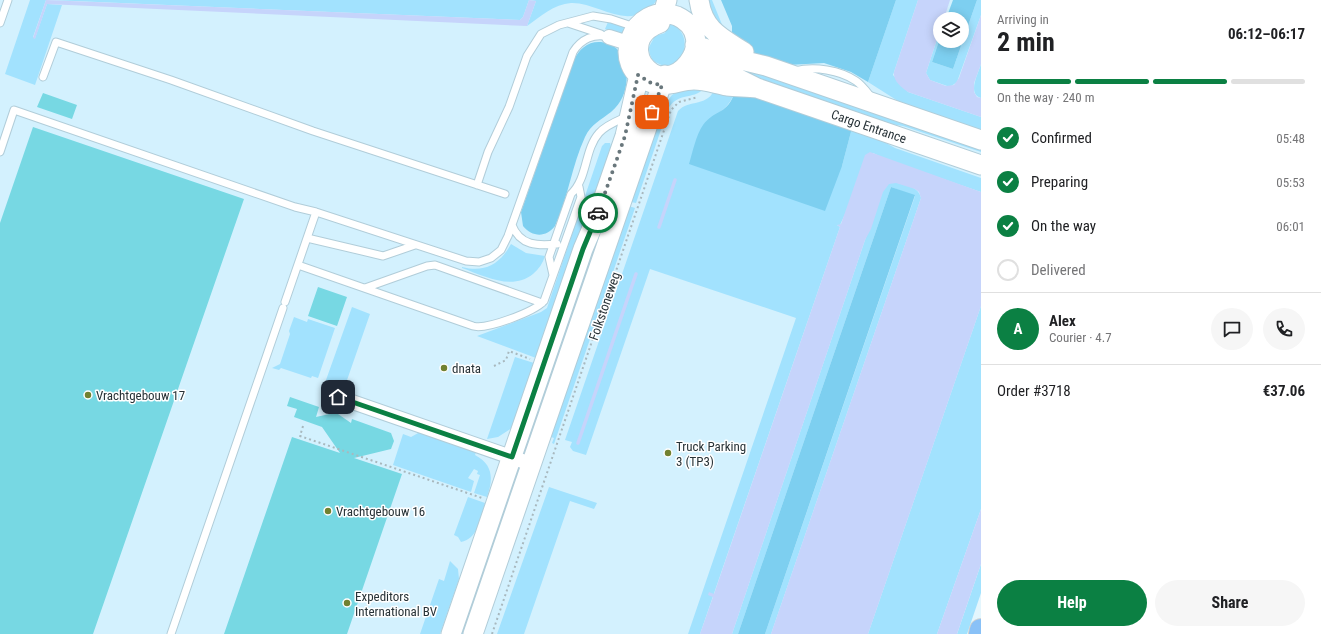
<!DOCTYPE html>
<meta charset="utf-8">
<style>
:root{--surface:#fff;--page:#f6f6f6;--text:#202124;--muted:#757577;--line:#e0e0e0;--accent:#0b8043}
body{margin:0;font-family:"Roboto Condensed",sans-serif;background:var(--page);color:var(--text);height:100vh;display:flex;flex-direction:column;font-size:15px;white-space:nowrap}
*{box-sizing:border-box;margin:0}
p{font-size:13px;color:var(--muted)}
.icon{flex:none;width:22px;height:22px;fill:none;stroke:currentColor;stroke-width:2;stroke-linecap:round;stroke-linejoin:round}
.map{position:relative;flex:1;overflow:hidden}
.details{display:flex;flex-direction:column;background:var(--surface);width:340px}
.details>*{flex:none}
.fabs{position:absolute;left:933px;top:12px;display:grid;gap:8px}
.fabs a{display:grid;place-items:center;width:36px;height:36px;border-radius:50%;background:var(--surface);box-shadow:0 2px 10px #0003;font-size:20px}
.pin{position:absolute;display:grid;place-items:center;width:34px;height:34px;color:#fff;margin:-17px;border-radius:8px;box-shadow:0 2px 6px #0006}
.courier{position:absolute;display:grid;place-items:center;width:40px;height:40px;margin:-20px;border:3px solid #0b8043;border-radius:50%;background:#fff;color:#222;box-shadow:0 1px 5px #0007}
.headline em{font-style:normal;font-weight:700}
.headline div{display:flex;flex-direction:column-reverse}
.headline{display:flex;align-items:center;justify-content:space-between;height:68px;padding:0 16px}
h1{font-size:26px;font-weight:700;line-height:30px}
.bar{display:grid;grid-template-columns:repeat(4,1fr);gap:6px 4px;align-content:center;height:48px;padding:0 16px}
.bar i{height:5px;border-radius:3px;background:var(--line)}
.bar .selected{background:var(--accent)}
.bar p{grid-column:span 4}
.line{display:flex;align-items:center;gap:10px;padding:0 16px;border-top:1px solid var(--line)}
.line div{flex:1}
.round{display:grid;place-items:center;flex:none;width:42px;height:42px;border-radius:21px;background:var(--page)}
ol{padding:0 16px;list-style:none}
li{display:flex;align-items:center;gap:12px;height:44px}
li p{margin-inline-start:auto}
li .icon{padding:4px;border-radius:50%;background:var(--accent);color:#fff;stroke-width:4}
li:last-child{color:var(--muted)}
li i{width:22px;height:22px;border:2px solid var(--line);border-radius:50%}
.cta{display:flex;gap:8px;margin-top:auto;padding:8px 16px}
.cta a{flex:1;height:46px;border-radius:24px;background:var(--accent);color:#fff;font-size:16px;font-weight:700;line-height:46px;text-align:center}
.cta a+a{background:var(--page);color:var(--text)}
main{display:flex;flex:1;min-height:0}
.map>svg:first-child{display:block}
.built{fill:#d3f1fe;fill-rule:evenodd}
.green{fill:#a2e2fe}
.forest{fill:#7dcff0}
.water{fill:#c6d4fb}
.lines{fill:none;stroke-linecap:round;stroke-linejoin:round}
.stream{stroke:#c6d4fb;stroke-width:3.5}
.building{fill:#77d8e3}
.lane-casing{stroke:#b1cdd9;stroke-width:9}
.street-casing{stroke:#b1cdd9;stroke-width:16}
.secondary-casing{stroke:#b1cdd9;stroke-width:21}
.highway-casing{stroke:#cfd2d3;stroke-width:24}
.path{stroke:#a8b8be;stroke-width:2;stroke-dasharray:2 3;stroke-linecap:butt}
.lane{stroke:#fff;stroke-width:7}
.street{stroke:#fff;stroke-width:14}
.secondary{stroke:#fff;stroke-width:19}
.highway{stroke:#89c1f7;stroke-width:22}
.done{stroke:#69777c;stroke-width:4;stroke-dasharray:0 7.2}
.route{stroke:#0b8043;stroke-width:5}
.poi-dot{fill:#718130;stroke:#fff;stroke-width:1.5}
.labels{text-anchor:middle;stroke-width:3;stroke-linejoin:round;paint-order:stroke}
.street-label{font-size:13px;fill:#273237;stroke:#fff}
.poi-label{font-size:13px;fill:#273237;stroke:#fff;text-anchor:start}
</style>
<main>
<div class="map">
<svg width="981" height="634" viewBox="0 0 981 634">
<rect width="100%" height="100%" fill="#e4f6fd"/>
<!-- built -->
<path class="built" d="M0,0H981V509L937,634H0ZM940,19H962V41H940Z"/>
<!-- green -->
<path class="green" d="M30,0H46L33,37L35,38L47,4L62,5L35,85L5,74Z
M51,0H529L523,17L520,20Z
M530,0H657C630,35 600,2 571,3C554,4 540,17 527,26L536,1Z
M705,0H712L723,27V35Z
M896,0H918L893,75L908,92L981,117V133L909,108L868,82Z
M977,0H981V15L957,82L950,87L930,80L926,73L940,30V38L932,62L953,69Z
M608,22L627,28L624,36L605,29Z
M669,23C699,34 681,76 657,63C651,60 649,54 649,47L655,36L665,33Z
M725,58L981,146V152L903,126L872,121L758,82Z
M981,64V98C967,94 978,74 981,64Z
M683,88L704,89C692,100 678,92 668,109L636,203L631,202L629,206L635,208L554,444L552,443L554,438L551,437L553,432L551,431L664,105L672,95Z
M735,91C730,107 720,112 707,121L842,166L852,128L870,134L895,148L981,178V192L888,160L873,153L840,225H837L840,227L700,634H688L796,318L650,269L586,455L573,451L570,447L572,442L565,440L678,111C688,100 706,106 713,92Z
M605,143H610L611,147L574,256L571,255L536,358L477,336L541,312L547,308L602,146Z
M893,182C903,184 919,186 921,198L771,634H765L915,196L891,187L738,634H732L865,240C872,225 877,198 885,187C887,184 890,183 893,182Z
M511,244L526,253L545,256C543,263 539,269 533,274C512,291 484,276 462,268V267C485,273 500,264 511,244Z
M981,306V509L937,634H868Z
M352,307L370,314L346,383L342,386L326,380Z
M294,317L307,322L308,319L335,328L318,378L312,376L311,378L281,368L279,370L272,368L280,364L290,334L289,331Z
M515,357L534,363L512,428L498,437L487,439Z
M420,432L476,452L475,455C494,465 493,480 487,497L474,493L480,475L477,474L478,471L474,469L468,478L474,481L471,492L393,465L403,434L411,437Z
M549,487L597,503L594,509L570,501L524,634H497Z
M468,497L485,503C481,517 478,539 461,542L458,537L454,535Z
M500,508L509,511L494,543L492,542Z
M450,561L458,569L459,579L440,634H420L439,579L444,581Z
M981,564V593L967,634H957Z
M478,583L482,586L467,634H457Z"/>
<!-- forest -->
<path class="forest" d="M721,0H896L868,82L851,72L824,63L788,65L760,57L737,45L732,36V26Z
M953,0H977L953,69L932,62L940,38V41H962V19H946Z
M601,42C614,44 621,50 624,62C630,79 626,100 611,112C601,120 591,124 585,137C572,165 568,198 555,226C546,238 532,237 523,226L521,212L574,60C579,49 588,41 601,42Z
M735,91L852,128L842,166L825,211L689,164C693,151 696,135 703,125C715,109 728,115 735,91Z
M891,187L915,195L765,634H738Z"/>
<!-- water -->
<path class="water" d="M46,0L520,20L523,17L529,0L536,1L527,26L47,4L35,39L33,38Z
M918,0H950L944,19H940V30L926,73L930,80L946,86L954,85L959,78L981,15V64L974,83V92L977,97L981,98V117L908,92C901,87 893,81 894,72Z
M870,152L981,192V306L868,634H771L921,198L919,192L915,189L896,183L889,184L883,192L871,229L865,240L732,634H700L713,597L708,595L709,592L714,594L840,227L837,225L841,224L865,155Z
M981,509V564L957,634H937Z"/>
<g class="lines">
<!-- stream -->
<path class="stream" d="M659,227L675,180
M578,443L636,274"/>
</g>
<!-- building -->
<path class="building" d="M43,93L77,105L72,119L37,107Z
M33,127L244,199L93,634H0V223Z
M318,287L347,297L337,326L308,316Z
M290,397L319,407L316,417L334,413L338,414L351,423L352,419L391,433L394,441L391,449L354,458L402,474L347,634H224L292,437L340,453L322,427L294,417L297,409L287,406Z"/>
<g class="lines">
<!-- lane casing -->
<g class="lane-casing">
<path id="lane" d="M0,23L8,0
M568,23L601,34
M795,71C814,66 840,70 856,81C862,85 867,92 871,97
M43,77L56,42L171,80L313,131L505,194
M0,152L14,110L295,207L316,212L466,261L479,262L491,258L501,250L508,236L573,52C581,39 594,33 609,37
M477,185L488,152L509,107L527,56L541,34L559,25L593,16L611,19L635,27
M512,225C520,246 538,246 557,244
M307,238L383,256L415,245
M298,265L473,326C486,330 534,312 544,301L581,197L579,187
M553,275L549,257L571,194C588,178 584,150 599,133C606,125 617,121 626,117
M365,288L427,266L435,265L542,303
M285,302L316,212
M171,634L283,308"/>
</g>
<!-- street casing -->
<g class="street-casing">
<path id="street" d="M609,37L628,43
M338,397L531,464"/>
</g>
<!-- secondary casing -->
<g class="secondary-casing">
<path id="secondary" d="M667,0L660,23C652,26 645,30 641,38C637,46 638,57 643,64C671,103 724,38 677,16C633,0 606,68 652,83C667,88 679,80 694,80C705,80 716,84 727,86C737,87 747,87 757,88
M699,0C703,30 722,38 744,52
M695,45L737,59L766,66L981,140
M690,61L731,75L757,88L981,165
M451,634L583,249L598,214L625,136L639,75
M473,634L665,75"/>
</g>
<!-- highway casing -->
<g class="highway-casing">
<path id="highway" d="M980,634L981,630"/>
</g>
<!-- path -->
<path class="path" d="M494,366L506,360L509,351L530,359
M303,426L300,436L482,498
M492,634L671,110L679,102L698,97"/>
<!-- lane -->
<use href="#lane" class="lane"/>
<!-- street -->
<use href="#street" class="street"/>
<!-- secondary -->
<use href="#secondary" class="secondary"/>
<!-- highway -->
<use href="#highway" class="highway"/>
</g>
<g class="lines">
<!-- done -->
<path class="done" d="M598,213L625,136L638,75L651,83L662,85L652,112"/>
<!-- route -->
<path class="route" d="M338,397L512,457L583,249L598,213"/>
</g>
<!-- markers -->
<g class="poi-dot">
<circle cx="444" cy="368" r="4"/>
<circle cx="88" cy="395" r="4"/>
<circle cx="668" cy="453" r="4"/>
<circle cx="328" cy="511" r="4"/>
<circle cx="347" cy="603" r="4"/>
</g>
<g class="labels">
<!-- street labels -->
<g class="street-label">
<text transform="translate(869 126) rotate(19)" y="5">Cargo Entrance</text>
<text transform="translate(604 306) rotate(-71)" y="5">Folkstoneweg</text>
</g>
<!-- poi labels -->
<g class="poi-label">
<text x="452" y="373">dnata</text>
<text x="96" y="400">Vrachtgebouw 17</text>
<text x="676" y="451">Truck Parking<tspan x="676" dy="15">3 (TP3)</tspan></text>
<text x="336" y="516">Vrachtgebouw 16</text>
<text x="355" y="601">Expeditors<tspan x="355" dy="15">International BV</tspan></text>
</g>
</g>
</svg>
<div class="fabs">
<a><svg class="icon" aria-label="layers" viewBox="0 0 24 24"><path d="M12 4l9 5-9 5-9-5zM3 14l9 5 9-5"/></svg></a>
</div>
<div class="pin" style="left:652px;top:112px;background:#ea580c"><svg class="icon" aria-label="bag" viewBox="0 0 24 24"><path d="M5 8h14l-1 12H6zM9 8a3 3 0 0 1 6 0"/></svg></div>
<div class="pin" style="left:338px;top:397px;background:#1f2937"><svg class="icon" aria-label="home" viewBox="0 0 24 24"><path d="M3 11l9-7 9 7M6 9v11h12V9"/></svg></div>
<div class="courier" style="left:598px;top:213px"><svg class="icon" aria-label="car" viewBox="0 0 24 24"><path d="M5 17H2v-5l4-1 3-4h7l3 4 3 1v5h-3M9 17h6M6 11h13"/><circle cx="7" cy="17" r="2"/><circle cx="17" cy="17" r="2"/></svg></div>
</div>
<section class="details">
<div class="headline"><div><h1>2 min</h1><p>Arriving in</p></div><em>06:12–06:17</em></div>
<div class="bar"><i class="selected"></i><i class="selected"></i><i class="selected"></i><i></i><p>On the way · 240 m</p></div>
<ol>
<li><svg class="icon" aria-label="check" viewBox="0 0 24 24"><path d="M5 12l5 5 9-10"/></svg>Confirmed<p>05:48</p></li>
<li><svg class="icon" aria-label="check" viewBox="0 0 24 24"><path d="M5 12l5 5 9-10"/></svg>Preparing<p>05:53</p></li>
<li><svg class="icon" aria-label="check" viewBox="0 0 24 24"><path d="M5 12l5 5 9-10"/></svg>On the way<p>06:01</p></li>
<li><i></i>Delivered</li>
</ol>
<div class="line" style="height:72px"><b class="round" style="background:var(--accent);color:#fff">A</b><div><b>Alex</b><p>Courier · 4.7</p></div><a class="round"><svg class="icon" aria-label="chat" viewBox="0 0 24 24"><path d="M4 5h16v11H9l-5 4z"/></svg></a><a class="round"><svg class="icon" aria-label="phone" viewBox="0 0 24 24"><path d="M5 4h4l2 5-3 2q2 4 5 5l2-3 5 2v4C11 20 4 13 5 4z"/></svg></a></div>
<div class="line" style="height:52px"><div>Order #3718</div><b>€37.06</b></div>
<div class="cta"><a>Help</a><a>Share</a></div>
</section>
</main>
